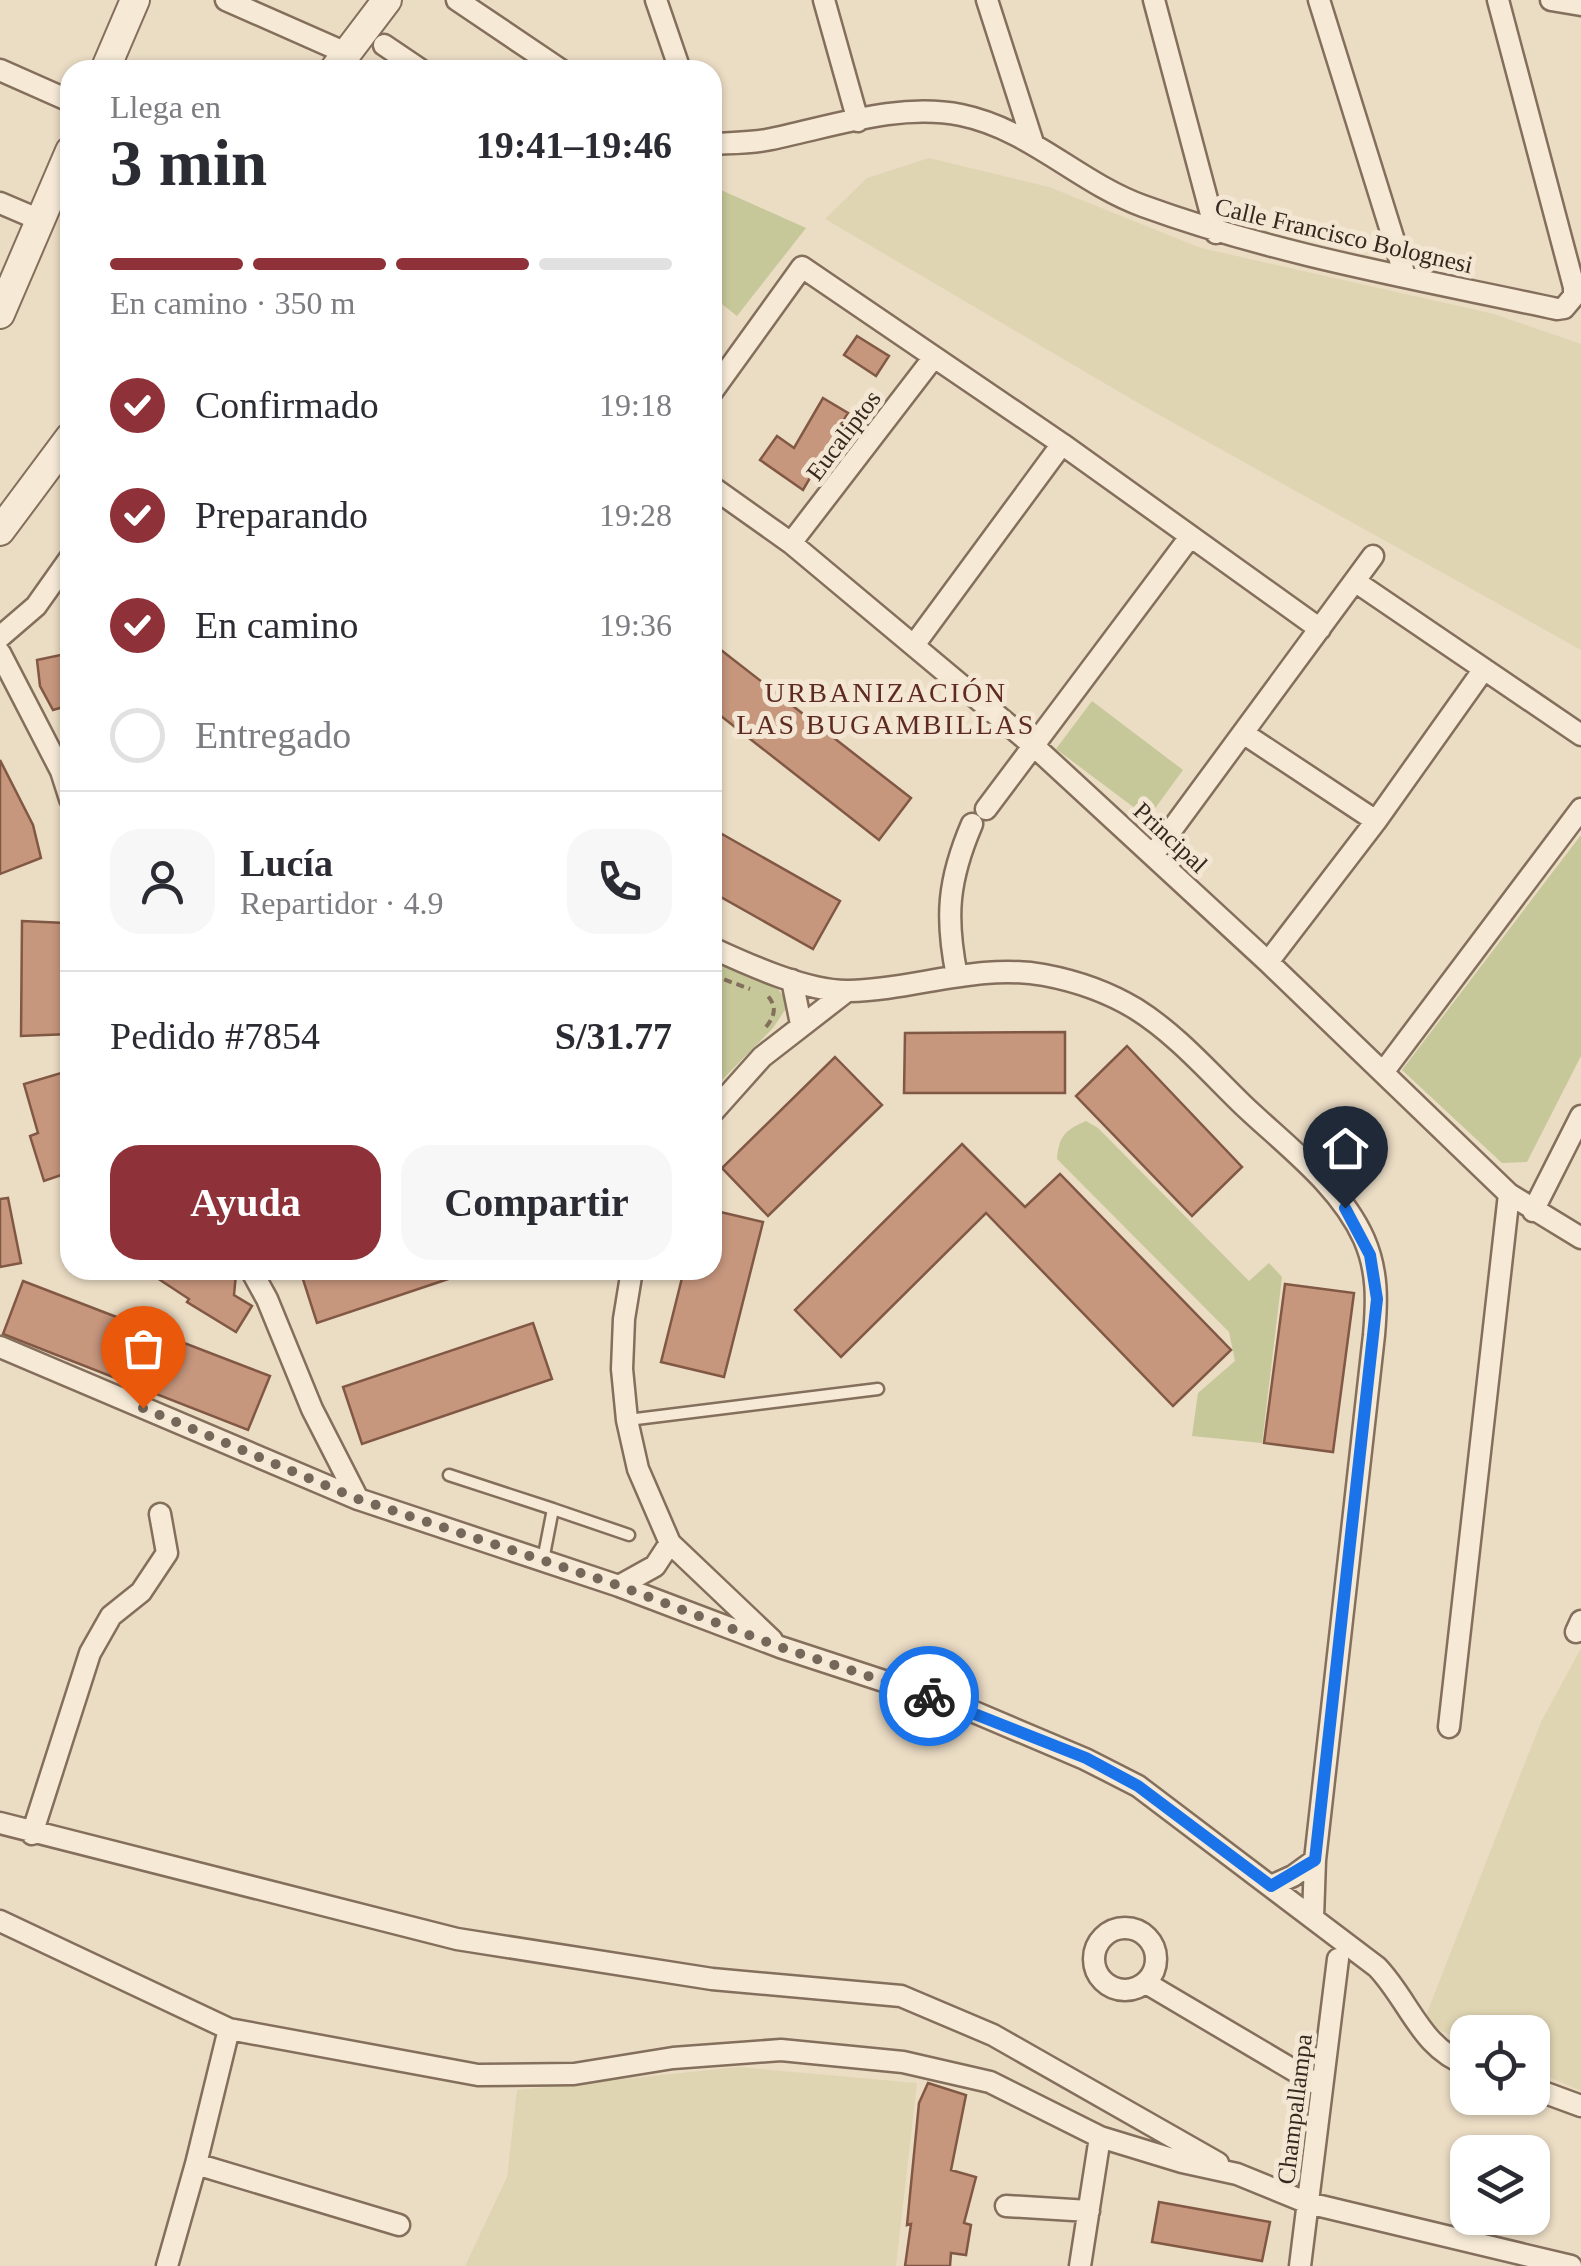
<!DOCTYPE html>
<html lang="es">
<meta charset="utf-8">
<style>
:root{--surface:#fff;--page:#f7f7f7;--text:#2b2b33;--muted:#7c7c81;--line:#e1e1e2;--accent:#8e3138}
body{margin:0;font-family:"Times New Roman",serif;background:var(--page);color:var(--text);height:100vh;display:flex;flex-direction:column;font-size:38px;white-space:nowrap}
*{box-sizing:border-box;margin:0}
p{font-size:32px;color:var(--muted)}
.icon{flex:none;width:55px;height:55px;fill:none;stroke:currentColor;stroke-width:2;stroke-linecap:round;stroke-linejoin:round}
.map{position:relative;flex:1;overflow:hidden}
.details{position:absolute;left:60px;top:60px;width:662px;height:1220px;display:flex;flex-direction:column;background:var(--surface);border-radius:30px;box-shadow:0 2px 8px #0004}
.details>*{flex:none}
.controls{position:absolute;left:1450px;top:2015px;display:grid;gap:20px}
.controls a{display:grid;place-items:center;width:100px;height:100px;border-radius:20px;background:var(--surface);box-shadow:0 2px 8px #0004;font-size:50px}
.pin{position:absolute;display:grid;place-items:center;width:85px;height:85px;color:#fff;margin:-102px -42px;border-radius:50% 50% 50% 0;rotate:-45deg;box-shadow:0 0 10px #0007}
.pin .icon{rotate:45deg}
.courier{position:absolute;display:grid;place-items:center;width:100px;height:100px;margin:-50px;border:8px solid #1a73e8;border-radius:50%;background:#fff;color:#222;box-shadow:0 2px 12px #0007}
.overview em{font-style:normal;font-weight:600}
.overview div{display:flex;flex-direction:column-reverse}
.overview{display:flex;align-items:center;justify-content:space-between;height:170px;padding:0 50px}
h1{font-size:65px;font-weight:600;line-height:75px}
.bar{display:grid;grid-template-columns:repeat(4,1fr);gap:15px 10px;align-content:center;height:120px;padding:0 50px}
.bar i{height:12px;border-radius:8px;background:var(--line)}
.bar .active{background:var(--accent)}
.bar p{grid-column:span 4}
.line{display:flex;align-items:center;gap:25px;padding:0 50px;border-top:2px solid var(--line)}
.line div{flex:1}
.round{display:grid;place-items:center;flex:none;width:105px;height:105px;border-radius:30px;background:var(--page)}
ol{padding:0 50px;list-style:none}
li{display:flex;align-items:center;gap:30px;height:110px}
li p{margin-inline-start:auto}
li .icon{padding:10px;border-radius:50%;background:var(--accent);color:#fff;stroke-width:4}
li:last-child{color:var(--muted)}
li i{width:55px;height:55px;border:5px solid var(--line);border-radius:50%}
.primary-button{display:flex;gap:20px;margin-top:auto;padding:20px 50px}
.primary-button a{flex:1;height:115px;border-radius:30px;background:var(--accent);color:#fff;font-size:40px;font-weight:600;line-height:115px;text-align:center}
.primary-button a+a{background:var(--page);color:var(--text)}
.map>svg:first-child{display:block}
.farmland{fill:#e0d5b2}
.green{fill:#c6c899}
.building{fill:#c6967d;stroke:#815844;stroke-width:2.5}
.lines{fill:none;stroke-linecap:round;stroke-linejoin:round}
.service-casing{stroke:#846e5c;stroke-width:15}
.minor-casing{stroke:#846e5c;stroke-width:25}
.tertiary-casing{stroke:#846e5c;stroke-width:32}
.path{stroke:#846e5c;stroke-width:4;stroke-dasharray:8 5;stroke-linecap:butt}
.service{stroke:#f6ead7;stroke-width:10}
.minor{stroke:#f6ead7;stroke-width:20}
.tertiary{stroke:#f6ead7;stroke-width:28}
.done{stroke:#756759;stroke-width:10;stroke-dasharray:0 18}
.route{stroke:#1a73e8;stroke-width:12}
.labels{text-anchor:middle;stroke-width:10;stroke-linejoin:round;paint-order:stroke}
.street-label{font-size:25px;fill:#35281f;stroke:#f3e7d3}
.neighbourhood-label{font-size:28px;letter-spacing:2.5px;fill:#5e2a22;stroke:#f3e7d3}
</style>
<div class="map">
<svg width="1581" height="2266" viewBox="0 0 1581 2266">
<rect width="100%" height="100%" fill="#ebdcc4"/>
<!-- farmland -->
<path class="farmland" d="M929,158L1049,187L1201,248L1494,314L1581,344V650L1145,407L825,219L867,178Z
M1581,1648V2091L1533,2070L1532,2032H1468L1467,2042L1423,2023L1541,1722Z
M738,2067L917,2083L896,2266H465L507,2177L517,2090Z"/>
<!-- green -->
<path class="green" d="M712,186L806,228L737,316L713,297Z
M1092,701L1183,770L1148,818L1056,749Z
M1581,835V1056L1527,1162L1502,1163L1402,1070Z
M712,956L776,986L789,1004L773,1028L713,1089Z
M1086,1121L1098,1128L1249,1281L1269,1263L1282,1277L1262,1443L1192,1436L1198,1393L1235,1361L1229,1332L1057,1159C1059,1136 1065,1130 1086,1121Z"/>
<!-- building -->
<path class="building" d="M857,336L889,356L876,376L844,355Z
M823,398L848,413L803,490L760,460L777,436L794,448Z
M712,643L911,798L879,840L712,709Z
M70,653V705L53,710L40,686L37,660Z
M0,760L33,825L41,858L0,874Z
M722,834L840,901L813,949L712,892V851Z
M22,921L65,923L62,987L69,986L70,1034L21,1036Z
M1065,1032V1093H904L905,1033Z
M1127,1046L1242,1167L1192,1216L1076,1096Z
M835,1057L882,1105L768,1216L722,1168Z
M61,1073L70,1105V1172L44,1181L30,1136L38,1133L24,1084Z
M962,1144L1025,1207L1060,1174L1231,1350L1173,1406L986,1213L841,1357L795,1310Z
M8,1198L21,1263L0,1267V1199Z
M712,1210L763,1222L724,1377L661,1362L684,1270H712Z
M145,1270H229L236,1274L234,1295L252,1306L236,1332L187,1302L189,1299Z
M300,1270H466V1273L317,1323Z
M23,1281L270,1376L248,1430L3,1334Z
M1285,1284L1354,1293L1333,1452L1264,1443Z
M533,1323L552,1379L362,1444L343,1387Z
M928,2083L966,2095L951,2170L976,2177L964,2223L971,2225L966,2255L951,2253L950,2266H905L911,2224L907,2225L919,2103Z
M1159,2202L1270,2222L1262,2261L1152,2242Z"/>
<g class="lines">
<!-- service casing -->
<g class="service-casing">
<path id="service" d="M628,1420L878,1389
M449,1475L553,1509L543,1560
M553,1509L629,1535"/>
</g>
<!-- minor casing -->
<g class="minor-casing">
<path id="minor" d="M226,0L346,53
M457,0L561,70
M656,0L680,70
M824,0L858,121
M987,0L1033,143
M1154,0L1216,233
M1319,0L1405,276
M1551,0L1581,5
M384,45L421,70
M0,70L70,101
M712,144C730,143 748,143 766,140C828,128 897,102 961,115C1030,129 1079,183 1143,206C1277,255 1418,279 1557,309L1564,308L1574,296V287L1498,0
M0,203L40,220
M712,392L802,267L1062,444L1320,629
M712,487L791,543L1035,747L1268,962L1509,1194L1581,1238
M791,543L934,357
M1356,582L1581,735
M0,637L36,606L70,558
M914,645L1062,444
M0,653L61,771L70,799
M1243,733L1376,821
M986,809L1190,537
M1153,855L1373,556
M712,948C749,965 808,992 849,991C914,990 977,963 1044,975C1076,981 1108,992 1136,1009C1176,1034 1209,1072 1243,1105C1285,1145 1340,1185 1364,1239C1378,1271 1377,1301 1374,1335L1315,1860L1313,1918
M1268,962L1376,821L1484,669
M957,976C945,917 948,880 972,824
M792,980L801,1024
M1384,1071L1581,809
M712,1113L762,1057L847,991
M1533,1211L1581,1116
M251,1270L267,1299L312,1409L358,1499
M632,1270L624,1319L622,1369L627,1420L638,1469L670,1543L772,1640
M0,1347L358,1499L619,1586L780,1647L960,1706L1085,1759L1138,1786L1377,1967C1409,2000 1421,2049 1468,2065
M619,1586L655,1566L670,1543
M1576,1632L1581,1621
M1449,1727L1509,1194
M0,1823L457,1939L712,1979L901,1996L993,2035L1218,2163
M32,1834L90,1653L111,1616L141,1592L167,1553L160,1514
M1271,1886L1293,1876L1315,1860
M0,1921L229,2029L478,2075L574,2074L673,2058L781,2050L903,2062L990,2082L1100,2137L1182,2162L1237,2174L1308,2203L1571,2266
M1094 1959a31 31 0 1 1 62 0a31 31 0 1 1-62 0Z
M1146,1983L1322,2087
M1532,2088L1581,2106
M196,2164L399,2225
M1006,2206L1089,2211
M167,2266L196,2164L229,2029
M1080,2266L1100,2137
M1300,2266L1338,1959"/>
</g>
<!-- tertiary casing -->
<g class="tertiary-casing">
<path id="tertiary" d="M105,70L135,0
M334,70L387,0
M0,314L70,151
M0,531L70,437"/>
</g>
<!-- path -->
<path class="path" d="M712,975L750,989
M766,1027C775,1016 777,1007 768,996"/>
<!-- service -->
<use href="#service" class="service"/>
<!-- minor -->
<use href="#minor" class="minor"/>
<!-- tertiary -->
<use href="#tertiary" class="tertiary"/>
</g>
<g class="lines">
<!-- done -->
<path class="done" d="M143,1408L358,1499L620,1586L780,1647L929,1696"/>
<!-- route -->
<path class="route" d="M929,1696L1086,1758L1138,1786L1271,1886L1315,1860L1377,1299L1370,1255L1345,1208"/>
</g>
<g class="labels">
<!-- street labels -->
<g class="street-label">
<text transform="translate(1344 235) rotate(13)" y="9">Calle Francisco Bolognesi</text>
<text transform="translate(843 435) rotate(-53)" y="9">Eucaliptos</text>
<text transform="translate(1171 837) rotate(43)" y="9">Principal</text>
<text transform="translate(1294 2109) rotate(-83)" y="9">Champallampa</text>
</g>
<!-- neighbourhood labels -->
<g class="neighbourhood-label">
<text x="886" y="702">URBANIZACIÓN<tspan x="886" dy="32">LAS BUGAMBILLAS</tspan></text>
</g>
</g>
</svg>
<div class="controls">
<a><svg class="icon" aria-label="locate" viewBox="0 0 24 24"><circle cx="12" cy="12" r="6"/><path d="M12 2v4M12 18v4M2 12h4M18 12h4"/></svg></a>
<a><svg class="icon" aria-label="layers" viewBox="0 0 24 24"><path d="M12 4l9 5-9 5-9-5zM3 14l9 5 9-5"/></svg></a>
</div>
<div class="pin" style="left:143px;top:1408px;background:#ea580c"><svg class="icon" aria-label="bag" viewBox="0 0 24 24"><path d="M5 8h14l-1 12H6zM9 8a3 3 0 0 1 6 0"/></svg></div>
<div class="pin" style="left:1345px;top:1208px;background:#1f2937"><svg class="icon" aria-label="home" viewBox="0 0 24 24"><path d="M3 11l9-7 9 7M6 9v11h12V9"/></svg></div>
<div class="courier" style="left:929px;top:1696px"><svg class="icon" aria-label="bike" viewBox="0 0 24 24"><circle cx="6" cy="16" r="4"/><circle cx="18" cy="16" r="4"/><path d="M6 16l4-8h5l3 8M10 8l3 8H6M13 5h3"/></svg></div>
<section class="details">
<div class="overview"><div><h1>3 min</h1><p>Llega en</p></div><em>19:41–19:46</em></div>
<div class="bar"><i class="active"></i><i class="active"></i><i class="active"></i><i></i><p>En camino · 350 m</p></div>
<ol>
<li><svg class="icon" aria-label="check" viewBox="0 0 24 24"><path d="M5 12l5 5 9-10"/></svg>Confirmado<p>19:18</p></li>
<li><svg class="icon" aria-label="check" viewBox="0 0 24 24"><path d="M5 12l5 5 9-10"/></svg>Preparando<p>19:28</p></li>
<li><svg class="icon" aria-label="check" viewBox="0 0 24 24"><path d="M5 12l5 5 9-10"/></svg>En camino<p>19:36</p></li>
<li><i></i>Entregado</li>
</ol>
<div class="line" style="height:180px"><a class="round"><svg class="icon" aria-label="person" viewBox="0 0 24 24"><circle cx="12" cy="8" r="4"/><path d="M4 21q1-7 8-7t8 7"/></svg></a><div><b>Lucía</b><p>Repartidor · 4.9</p></div><a class="round"><svg class="icon" aria-label="phone" viewBox="0 0 24 24"><path d="M5 4h4l2 5-3 2q2 4 5 5l2-3 5 2v4C11 20 4 13 5 4z"/></svg></a></div>
<div class="line" style="height:130px"><div>Pedido #7854</div><b>S/31.77</b></div>
<div class="primary-button"><a>Ayuda</a><a>Compartir</a></div>
</section>
</div>
